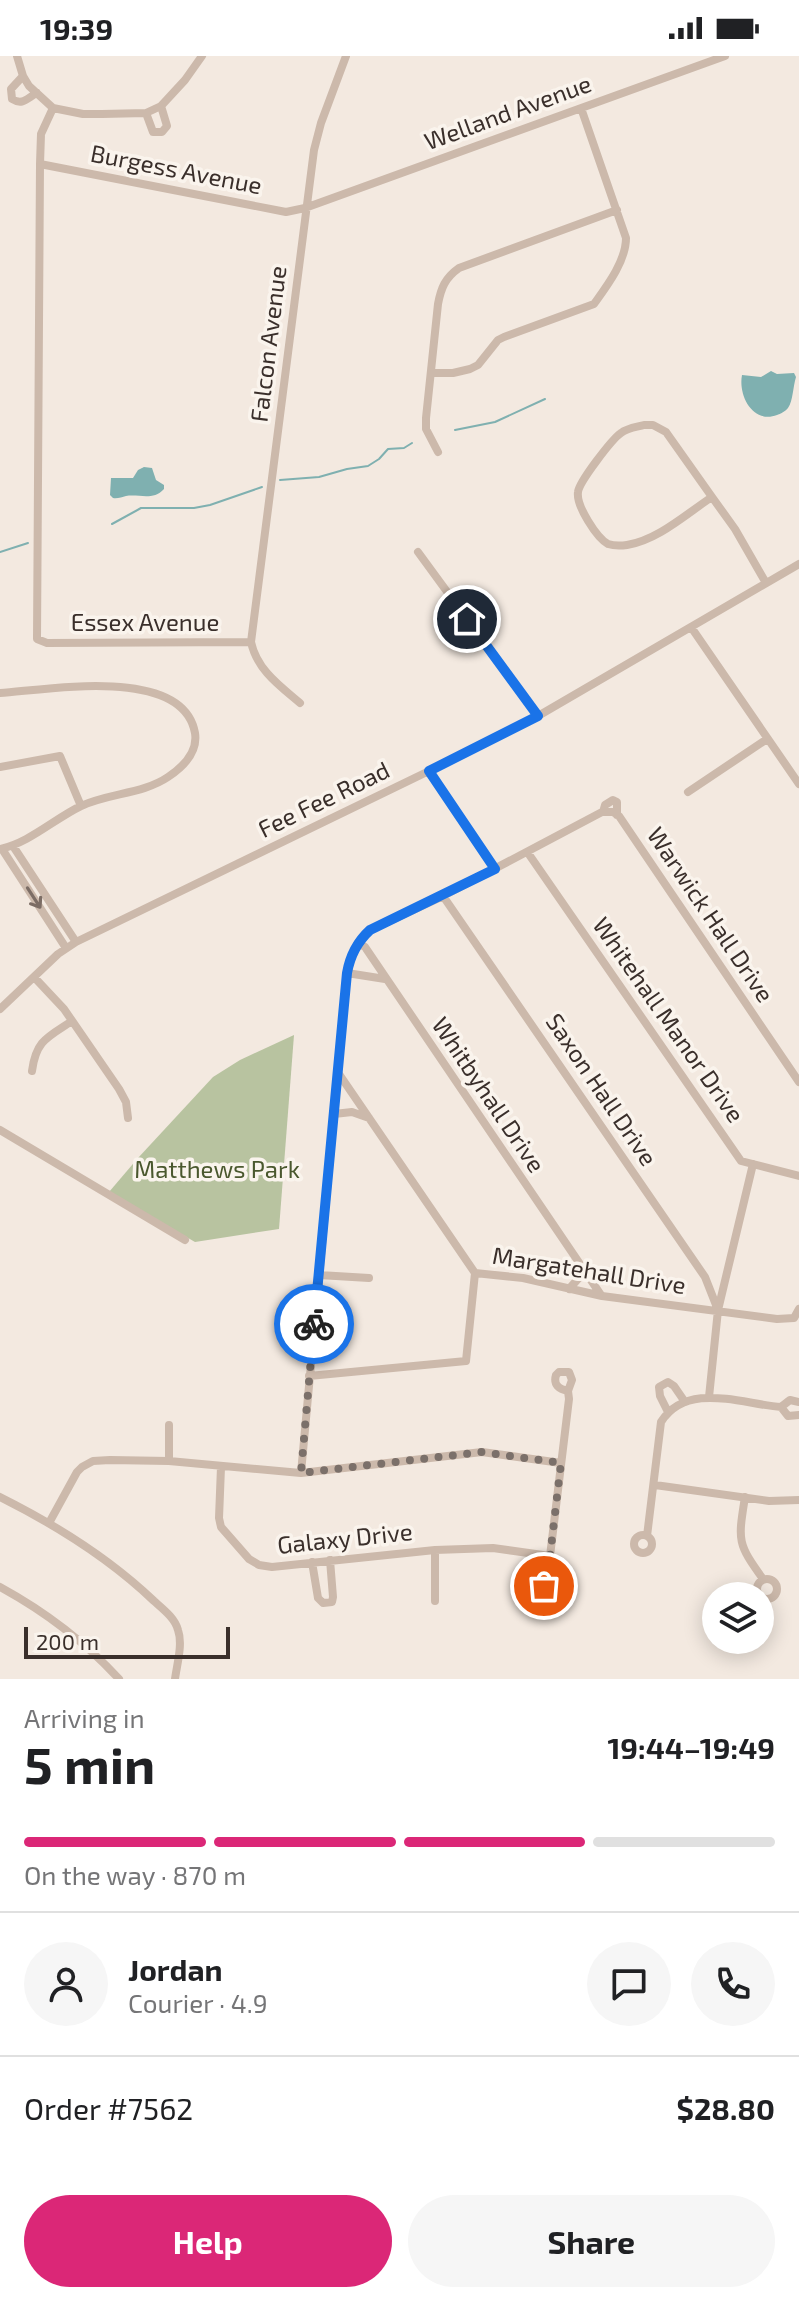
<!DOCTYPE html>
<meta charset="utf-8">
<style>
:root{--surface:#fff;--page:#f6f6f6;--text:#202124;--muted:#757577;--line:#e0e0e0;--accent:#db2777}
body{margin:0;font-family:"Exo 2",sans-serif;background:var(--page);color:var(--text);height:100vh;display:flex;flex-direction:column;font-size:30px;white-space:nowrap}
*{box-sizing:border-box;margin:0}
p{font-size:26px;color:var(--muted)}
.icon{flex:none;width:44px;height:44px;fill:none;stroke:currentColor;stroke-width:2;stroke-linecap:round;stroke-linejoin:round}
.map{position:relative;height:1623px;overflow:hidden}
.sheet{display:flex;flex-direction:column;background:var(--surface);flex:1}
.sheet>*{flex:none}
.fabs{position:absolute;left:702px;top:1526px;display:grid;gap:16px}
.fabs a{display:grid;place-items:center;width:72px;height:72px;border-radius:50%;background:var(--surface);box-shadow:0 4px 20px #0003;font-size:40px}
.scale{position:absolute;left:24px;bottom:20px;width:206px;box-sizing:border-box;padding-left:8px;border:4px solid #3a2f2b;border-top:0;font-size:22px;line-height:28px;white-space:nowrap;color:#3a2f2b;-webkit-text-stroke:6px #faf4ed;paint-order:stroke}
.pin{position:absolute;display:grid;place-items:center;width:68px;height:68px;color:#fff;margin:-34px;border:4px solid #fff;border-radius:50%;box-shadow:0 2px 8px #0007}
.courier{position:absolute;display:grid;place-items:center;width:80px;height:80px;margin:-40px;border:6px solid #1a73e8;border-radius:50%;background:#fff;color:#222;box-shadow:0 2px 10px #0007}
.headline em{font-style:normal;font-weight:700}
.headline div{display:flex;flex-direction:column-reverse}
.headline{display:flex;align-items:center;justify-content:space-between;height:136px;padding:0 24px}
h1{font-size:52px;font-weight:700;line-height:60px}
.bar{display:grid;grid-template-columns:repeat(4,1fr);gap:12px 8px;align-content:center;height:96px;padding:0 24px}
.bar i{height:10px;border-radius:6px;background:var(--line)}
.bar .on{background:var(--accent)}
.bar p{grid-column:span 4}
.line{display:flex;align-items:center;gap:20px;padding:0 24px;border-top:2px solid var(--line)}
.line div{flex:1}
.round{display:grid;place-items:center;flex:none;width:84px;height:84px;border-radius:42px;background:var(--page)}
.action{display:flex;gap:16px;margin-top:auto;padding:16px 24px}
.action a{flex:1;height:92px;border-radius:48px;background:var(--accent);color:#fff;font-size:32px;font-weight:700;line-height:92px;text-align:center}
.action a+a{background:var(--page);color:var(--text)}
.status{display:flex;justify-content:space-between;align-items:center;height:56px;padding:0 40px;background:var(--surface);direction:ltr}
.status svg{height:22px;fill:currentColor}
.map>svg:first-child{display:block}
.green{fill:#b8c3a0}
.water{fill:#7fb0b0}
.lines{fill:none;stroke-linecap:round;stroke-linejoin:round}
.stream{stroke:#7fb0b0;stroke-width:2}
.minor{stroke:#ccb9ab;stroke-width:8}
.oneway{stroke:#7c6d65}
.done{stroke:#7b706a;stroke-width:8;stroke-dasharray:0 14.4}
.route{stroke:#1a73e8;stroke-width:10}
.labels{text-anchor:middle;stroke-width:7;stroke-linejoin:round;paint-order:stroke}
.street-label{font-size:24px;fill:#3a2f2b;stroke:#faf4ed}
.park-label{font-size:24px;fill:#4a582e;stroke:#faf4ed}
</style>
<div class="status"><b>19:39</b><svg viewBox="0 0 49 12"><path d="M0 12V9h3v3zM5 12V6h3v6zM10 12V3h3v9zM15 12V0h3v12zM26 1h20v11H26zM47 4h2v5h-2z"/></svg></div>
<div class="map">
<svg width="799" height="1623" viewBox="0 0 799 1623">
<rect width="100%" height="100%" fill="#f3e9e0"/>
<!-- green -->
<path class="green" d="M294,979L279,1173L195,1186L109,1136L138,1102L213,1021L240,1004Z"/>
<!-- water -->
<path class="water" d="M771,315L777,318L794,317L796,321C793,330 793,345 788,352C786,355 780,358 777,359C753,368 738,340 742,319L761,321Z
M144,411L152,412L156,424L164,429V433C153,445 140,438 126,440C122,441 117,443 113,442L110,439L111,422H133L138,414Z"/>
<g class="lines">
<!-- stream -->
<path class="stream" d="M455,374L495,366L545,343
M280,424L319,421L347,413L368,410L379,403L388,393L404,392L412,387
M112,468L141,452H194L210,449L262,431
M0,496L28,487"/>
<!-- minor -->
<path class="minor" d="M17,0L23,20L29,30L53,52L83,58H102L146,57L161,50L185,24L202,0
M23,20L11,33L12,43C23,50 27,42 37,37
M53,52L41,78L40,108L37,583L47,587L251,586
M146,57L153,76H162L167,70L161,50
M40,108L286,156L305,152L725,0
M432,317H453L470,313L478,309L498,284L504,281L594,248C607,230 626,205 626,182L581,52
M644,369H653L666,376L712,441C686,458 658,484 627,489C620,490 614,490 608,488C597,482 576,450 578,436C579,426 612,383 621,377C627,372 637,371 644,369Z
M438,396L426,373V362L438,248C441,232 445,222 459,212L617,154
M712,441L735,473L766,527
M418,496L538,660
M691,571L799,728
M0,637C47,634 183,609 195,677C198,696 183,711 168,721C143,738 109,737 81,750C54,763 29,787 0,793
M300,647C280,630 257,614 251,586L314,94L321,67L346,0
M0,711L60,700L81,750
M429,715L495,813
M688,736L767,683
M603,756L605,749L613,744L617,746V759
M13,790L76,886
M2,793L66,892
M528,797L741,1105L799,1120
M443,840L705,1221L718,1254
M358,887L365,891L601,1239
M347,917L385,923
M34,921L64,953L119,1033L126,1046L128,1062
M0,953L58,898L76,886L429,715L538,660L799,508
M32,1015C36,984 48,981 72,965
M339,1018L475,1217L523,1222L602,1240L777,1263L794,1262L799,1253
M334,1058L352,1056L369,1062
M0,1074L185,1184
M319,1219L369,1222
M569,1233L585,1215
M309,1320L466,1305L475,1217
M709,1341L718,1254L753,1108
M781,1351L788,1360L799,1359
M668,1356L660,1340L659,1331L668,1326L674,1330L685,1346
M169,1405V1369
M221,1411L219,1462L221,1471L249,1503L259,1509L272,1511L435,1494L493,1492L550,1500
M301,1417L347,917L352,900L358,887L370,874L443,840L602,756H613L619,760L799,1026
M655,1429L769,1445L799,1444
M0,1441C56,1469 109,1502 154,1545C163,1553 175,1562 178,1574C183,1588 177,1608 175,1623
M745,1441C738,1485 737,1487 763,1523
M49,1467L77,1416L82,1411L93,1405L110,1404L169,1405L301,1417L482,1396L561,1407
M634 1488a9 9 0 1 1 18 0a9 9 0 1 1-18 0Z
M647,1480L661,1366C687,1325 741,1348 781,1351L790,1344L799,1346
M312,1506L318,1542L323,1547L332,1546L333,1541L330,1504
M757 1533a10 10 0 1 1 20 0a10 10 0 1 1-20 0Z
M529 1537a9 9 0 1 1 18 0a9 9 0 1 1-18 0Z
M544,1530L550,1500L569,1343L568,1335L572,1324L569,1316H559L556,1319C553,1329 559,1333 568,1335
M0,1531C44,1555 85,1586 119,1623
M435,1545V1494"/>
</g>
<!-- one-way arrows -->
<defs><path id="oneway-shaft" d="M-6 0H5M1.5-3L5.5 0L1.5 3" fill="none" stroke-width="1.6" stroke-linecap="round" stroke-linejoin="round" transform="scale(2)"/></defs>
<use class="oneway" href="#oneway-shaft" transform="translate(34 842) rotate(57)"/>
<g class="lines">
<!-- done -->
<path class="done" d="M314,1268L301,1417L482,1396L561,1407L550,1500L544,1530"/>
<!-- route -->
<path class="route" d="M314,1268L347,917C350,900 358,885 370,874L495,813L429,715L538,660L467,563"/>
</g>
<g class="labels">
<!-- street labels -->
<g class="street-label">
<text transform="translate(508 57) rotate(-20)" y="8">Welland Avenue</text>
<text transform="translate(176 114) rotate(11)" y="8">Burgess Avenue</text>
<text transform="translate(269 288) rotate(-83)" y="8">Falcon Avenue</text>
<text x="145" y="575">Essex Avenue</text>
<text transform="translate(324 744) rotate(-26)" y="8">Fee Fee Road</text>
<text transform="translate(710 859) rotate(56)" y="8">Warwick Hall Drive</text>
<text transform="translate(668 964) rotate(55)" y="8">Whitehall Manor Drive</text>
<text transform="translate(601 1034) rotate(56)" y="8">Saxon Hall Drive</text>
<text transform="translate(488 1039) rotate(56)" y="8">Whitbyhall Drive</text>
<text transform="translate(589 1215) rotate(9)" y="8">Margatehall Drive</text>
<text transform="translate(345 1483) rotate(-6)" y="8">Galaxy Drive</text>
</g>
<!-- park labels -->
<g class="park-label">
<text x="217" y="1122">Matthews Park</text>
</g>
</g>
</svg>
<div class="fabs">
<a><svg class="icon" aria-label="layers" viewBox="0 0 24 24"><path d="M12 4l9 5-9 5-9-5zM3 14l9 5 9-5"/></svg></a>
</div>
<div class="scale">200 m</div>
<div class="pin" style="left:544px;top:1530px;background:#ea580c"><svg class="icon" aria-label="bag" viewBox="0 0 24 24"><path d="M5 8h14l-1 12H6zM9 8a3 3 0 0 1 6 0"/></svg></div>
<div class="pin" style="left:467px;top:563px;background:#1f2937"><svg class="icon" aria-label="home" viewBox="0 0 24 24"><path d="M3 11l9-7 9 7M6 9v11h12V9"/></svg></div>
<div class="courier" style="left:314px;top:1268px"><svg class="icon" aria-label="bike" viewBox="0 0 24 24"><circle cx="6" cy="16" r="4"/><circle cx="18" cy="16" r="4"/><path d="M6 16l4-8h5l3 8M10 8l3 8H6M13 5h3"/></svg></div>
</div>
<section class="sheet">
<div class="headline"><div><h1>5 min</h1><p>Arriving in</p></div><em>19:44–19:49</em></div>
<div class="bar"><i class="on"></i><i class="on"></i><i class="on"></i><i></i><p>On the way · 870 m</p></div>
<div class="line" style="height:144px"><a class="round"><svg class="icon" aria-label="person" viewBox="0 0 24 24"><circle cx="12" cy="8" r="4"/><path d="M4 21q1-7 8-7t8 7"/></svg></a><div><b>Jordan</b><p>Courier · 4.9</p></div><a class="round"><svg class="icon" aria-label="chat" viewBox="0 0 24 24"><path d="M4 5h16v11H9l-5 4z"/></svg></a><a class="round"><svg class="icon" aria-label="phone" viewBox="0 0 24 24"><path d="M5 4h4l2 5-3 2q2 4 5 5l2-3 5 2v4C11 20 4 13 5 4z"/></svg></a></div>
<div class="line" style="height:104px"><div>Order #7562</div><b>$28.80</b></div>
<div class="action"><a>Help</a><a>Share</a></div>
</section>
